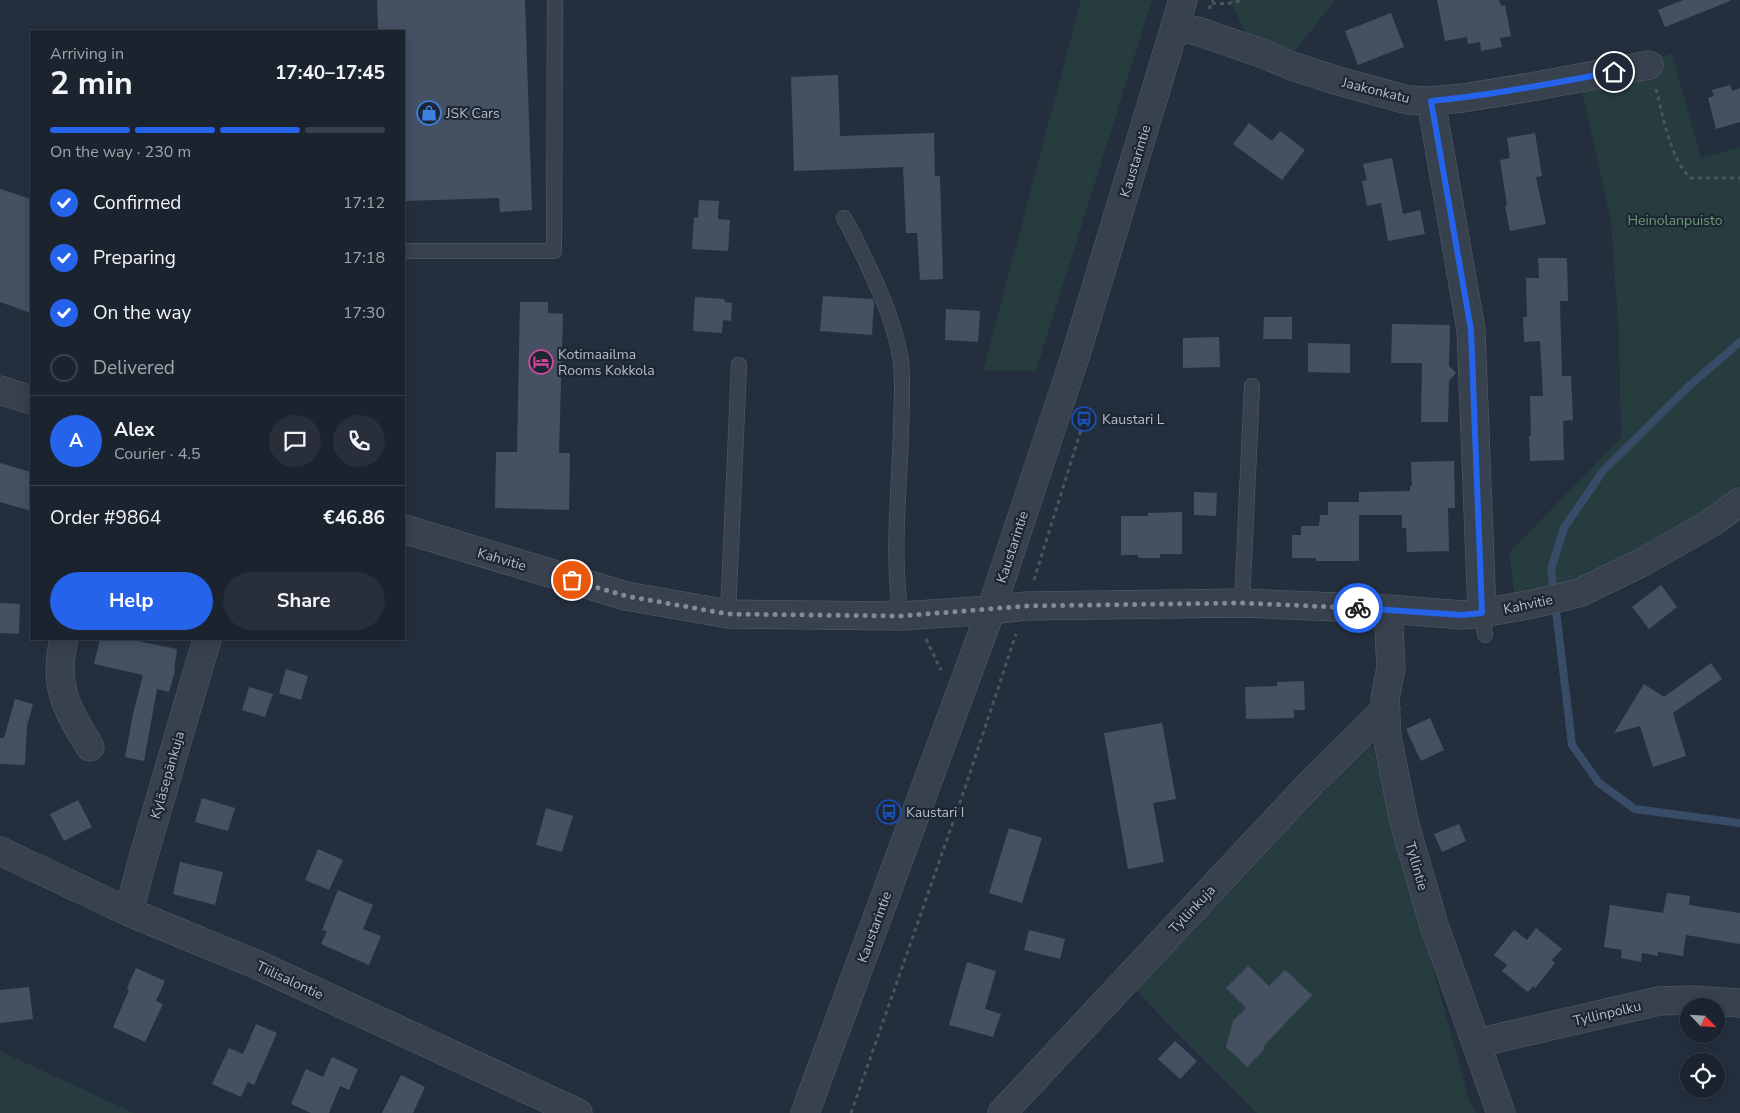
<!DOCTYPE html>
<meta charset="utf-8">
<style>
:root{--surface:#1b232e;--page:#282f3a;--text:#f1f3f6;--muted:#a0a4aa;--line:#39404a;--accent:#2563eb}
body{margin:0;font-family:"Nunito Sans",sans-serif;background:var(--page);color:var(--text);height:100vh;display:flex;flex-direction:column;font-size:19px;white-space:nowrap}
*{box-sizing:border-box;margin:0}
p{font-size:16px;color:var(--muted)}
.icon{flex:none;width:28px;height:28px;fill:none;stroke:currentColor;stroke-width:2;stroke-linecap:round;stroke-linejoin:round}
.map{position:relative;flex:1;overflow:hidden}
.drawer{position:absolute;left:30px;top:30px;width:375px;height:610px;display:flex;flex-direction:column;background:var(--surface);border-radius:0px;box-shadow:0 2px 12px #0003,0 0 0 1px var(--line)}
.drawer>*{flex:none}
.needle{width:32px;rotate:115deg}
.buttons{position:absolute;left:1680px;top:998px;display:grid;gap:10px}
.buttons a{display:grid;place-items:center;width:45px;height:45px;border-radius:50%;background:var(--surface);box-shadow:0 2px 12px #0003,0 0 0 1px var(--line);font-size:25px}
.pin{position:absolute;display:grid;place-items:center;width:42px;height:42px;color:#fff;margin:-21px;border:2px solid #fff;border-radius:50%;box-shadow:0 1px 5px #0007}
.courier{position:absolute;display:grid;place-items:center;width:50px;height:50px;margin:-25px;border:4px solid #2563eb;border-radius:50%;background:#fff;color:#222;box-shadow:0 1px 6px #0007}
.overview em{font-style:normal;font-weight:700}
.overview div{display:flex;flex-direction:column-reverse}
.overview{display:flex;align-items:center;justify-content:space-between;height:85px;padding:0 20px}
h1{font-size:32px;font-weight:700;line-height:38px}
.bar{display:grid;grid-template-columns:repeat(4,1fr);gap:8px 5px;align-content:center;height:60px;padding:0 20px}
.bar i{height:6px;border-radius:4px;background:var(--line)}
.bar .selected{background:var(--accent)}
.bar p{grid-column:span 4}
.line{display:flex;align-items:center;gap:12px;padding:0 20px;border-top:1px solid var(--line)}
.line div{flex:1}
.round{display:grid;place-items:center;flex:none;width:52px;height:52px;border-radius:26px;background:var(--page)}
ol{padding:0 20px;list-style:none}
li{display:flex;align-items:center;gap:15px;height:55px}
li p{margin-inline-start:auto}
li .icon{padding:5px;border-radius:50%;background:var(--accent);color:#fff;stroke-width:4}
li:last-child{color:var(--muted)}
li i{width:28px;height:28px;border:2px solid var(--line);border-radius:50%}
.primary-button{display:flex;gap:10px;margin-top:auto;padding:10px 20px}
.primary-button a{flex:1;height:58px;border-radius:30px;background:var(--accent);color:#fff;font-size:20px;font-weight:700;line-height:58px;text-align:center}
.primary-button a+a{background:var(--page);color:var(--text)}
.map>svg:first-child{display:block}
.green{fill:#263c3f}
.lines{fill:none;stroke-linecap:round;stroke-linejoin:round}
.stream{stroke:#394c67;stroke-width:8}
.building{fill:#455162}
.service-casing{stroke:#565f6c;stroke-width:16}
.minor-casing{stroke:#565f6c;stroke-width:29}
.tertiary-casing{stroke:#565f6c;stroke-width:29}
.path{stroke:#44595c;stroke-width:3;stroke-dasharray:4 4;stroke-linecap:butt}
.service{stroke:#38414e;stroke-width:15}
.minor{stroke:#38414e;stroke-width:28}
.tertiary{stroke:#38414e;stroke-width:28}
.done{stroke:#828b98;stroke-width:5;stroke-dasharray:0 9}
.route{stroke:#2563eb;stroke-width:6}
.labels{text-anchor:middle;stroke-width:4.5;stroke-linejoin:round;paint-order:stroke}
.street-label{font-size:14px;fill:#b4bcc9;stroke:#1d2633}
.poi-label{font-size:14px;fill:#b4bcc9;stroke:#1d2633;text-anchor:start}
.park-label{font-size:14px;fill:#6b9a76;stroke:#1d2633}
</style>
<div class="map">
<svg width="1740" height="1113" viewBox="0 0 1740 1113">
<rect width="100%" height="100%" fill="#242f3e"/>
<!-- green -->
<path class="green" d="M1081,0H1152L1036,371H983Z
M1230,0H1335L1293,53L1245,32Z
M1672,54L1701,158L1740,147V500L1711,523L1516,607L1509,553L1621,438L1619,337L1611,221L1579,78Z
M1371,742L1469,1100L1476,1113H1257L1136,991Z
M0,1051L134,1113H0Z"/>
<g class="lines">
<!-- stream -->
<path class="stream" d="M1740,342L1689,386L1603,471L1564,528L1551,569L1572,745L1599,783L1635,809L1740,823"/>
</g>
<!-- building -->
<path class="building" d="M377,0H525L532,210L500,212L499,198L404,201V31H378Z
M1437,0H1499L1501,6L1505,5L1511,36L1500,38L1502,47L1481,51L1480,42L1468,44L1467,37L1445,41Z
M1683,0H1730V1L1665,27L1658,10Z
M1391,13L1404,47L1358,65L1345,31Z
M838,75L840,136L934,133L935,176H940L943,279L920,280L917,233H906L903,167L794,171L791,77Z
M1730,85L1732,91L1740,88V122L1716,129L1708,98L1714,96L1712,90Z
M1249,123L1272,141L1280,131L1305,150L1282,180L1233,144Z
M1535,133L1542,176L1536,177L1546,224L1510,231L1505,206L1507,205L1500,160L1510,158L1507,138Z
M1392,158L1403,214L1420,210L1425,234L1388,241L1381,203L1367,206L1362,181L1367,180L1363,164Z
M0,189L31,199V313L0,302Z
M699,200L719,201L718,219L730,220L728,251L692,249L694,217L698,218Z
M1538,258H1567L1568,301H1560L1562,376H1571L1573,420L1563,421L1564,460L1530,461L1529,436H1531L1530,396H1543L1540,341L1524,342L1523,317H1527L1526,278H1539Z
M823,296L873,299L874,302L872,335L820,331Z
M695,297L724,299L725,302L732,303L731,321L723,320L722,333L693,331Z
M520,302H548V313L563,314L559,453H570L569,510L495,508L496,452H517Z
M946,309L980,311L978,342L945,340Z
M1264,317H1292V339H1263Z
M1392,324L1450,325L1449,366L1456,373L1449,381L1448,422H1421L1422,363H1391Z
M1219,337L1220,367L1183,368V338Z
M1308,343L1350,344V373L1308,372Z
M1454,461L1455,508H1448L1449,551L1407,552L1406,528H1402V515H1359V492L1410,491V486H1412L1411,462Z
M0,463L31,472V511L0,502Z
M1194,492L1217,493L1216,516L1194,515Z
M1328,502H1359V561H1316V558H1292V535H1301V526H1319L1320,515H1328Z
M1182,512V554H1160V558H1138V555H1121V516H1148V513Z
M1661,585L1677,607L1649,629L1632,607Z
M0,603L20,604L19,634L0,633Z
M100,639H127L177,649L174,671H175L169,692L157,689L144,761L125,757L133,714L143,675L94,664Z
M1711,663L1722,679L1673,713L1686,756L1653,767L1640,726L1614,733L1644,684L1664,697Z
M286,669L308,676L301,700L279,693Z
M1304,681L1305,710H1294V718L1246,719L1245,687L1277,686V682Z
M249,687L273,694L265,717L242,710Z
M15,699L33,704L27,726L25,765L0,764V738H4Z
M1430,718L1444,750L1421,761L1406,729Z
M1162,723L1176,799L1153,803L1164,862L1128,869L1104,733Z
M202,798L235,808L228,831L195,822Z
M78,800L92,827L64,841L50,814Z
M546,808L573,816L562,852L536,845Z
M1459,824L1466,841L1442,852L1434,834Z
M1009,828L1042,838L1022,903L989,893Z
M318,849L343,860L329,890L305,880Z
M180,862L223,872L215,905L173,894Z
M338,890L373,905L363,929L381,936L369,965L321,944L327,931L322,930Z
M1667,893L1690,896L1689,905L1740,913V944L1686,935L1683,956L1658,952V956L1642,953L1641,962L1621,958L1622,950L1604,947L1610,905L1663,913Z
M1536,928L1562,949L1552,960L1555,963L1535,988L1533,986L1528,992L1502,971L1507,965L1494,955L1514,930L1527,940Z
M1029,930L1065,939L1060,959L1024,950Z
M967,962L996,971L985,1009L1001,1014L993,1037L949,1025Z
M1248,966L1269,986L1285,970L1312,995L1263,1047L1265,1049L1247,1067L1226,1047L1233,1021L1246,1008L1226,988Z
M136,968L165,981L156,1001L163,1004L145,1042L113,1027L129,990L127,988Z
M29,987L33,1019L0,1023V990Z
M256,1024L277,1033L254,1085L248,1082L241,1097L212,1084L229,1048L243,1054Z
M1175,1041L1197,1061L1180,1079L1158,1059Z
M332,1057L358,1069L349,1090L340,1086L329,1113H311L291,1104L306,1069L323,1077Z
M401,1075L425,1087L413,1113H382Z"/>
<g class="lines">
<!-- service casing -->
<g class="service-casing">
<path id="service" d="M844,218C852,231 858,245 865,259C880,291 896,326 901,362C903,383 902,406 901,427C900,490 891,553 901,616
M404,251H554L555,0
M1242,603L1252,386
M1482,613L1485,635
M728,614L739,365"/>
</g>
<!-- minor casing -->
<g class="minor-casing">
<path id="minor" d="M1175,27L1197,31L1261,53L1292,66L1335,80L1408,100L1431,101L1463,98L1531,87L1649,65
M1431,101L1471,330L1482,613
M1388,609L1391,667L1385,699L1387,737L1404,821L1434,925L1501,1113
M991,610L1026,606L1242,603L1388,609L1462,615L1482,613L1533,604L1579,593L1641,563L1711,523L1740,502
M64,639C53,685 66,708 90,747
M0,851L129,912L258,965L578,1113
M129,912L141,865L207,639
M1477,1043L1659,1001L1691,1000L1740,1003
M1002,1113L1312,782L1386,709"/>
</g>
<!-- tertiary casing -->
<g class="tertiary-casing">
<path id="tertiary" d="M0,390L31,400
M404,529L626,596L728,614L901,616L991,610
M805,1113L991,610L1076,354L1183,0"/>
</g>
<!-- path -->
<path class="path" d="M1212,3L1226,4L1243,0
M1209,9L1213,0
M1656,89C1664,119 1669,155 1690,178H1740
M1034,580L1086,414
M926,639L941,670
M851,1113L965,788L1016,634"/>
<!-- service -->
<use href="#service" class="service"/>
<!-- minor -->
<use href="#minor" class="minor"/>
<!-- tertiary -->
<use href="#tertiary" class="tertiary"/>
</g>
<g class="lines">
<!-- done -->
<path class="done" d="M572,580L626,596L728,614L901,616L1026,606L1242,603L1358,608"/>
<!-- route -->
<path class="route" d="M1358,608L1462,615L1482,613L1471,330L1431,101C1493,95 1553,83 1614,72"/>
</g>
<!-- icons -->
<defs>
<g id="shop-ring" transform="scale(1.25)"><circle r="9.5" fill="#1d2633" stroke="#3f7fe0" stroke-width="1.5"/><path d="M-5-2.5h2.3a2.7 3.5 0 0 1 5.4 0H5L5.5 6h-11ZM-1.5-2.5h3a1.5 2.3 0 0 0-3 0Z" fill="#3f7fe0"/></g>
<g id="hotel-ring" transform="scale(1.25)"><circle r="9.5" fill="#1d2633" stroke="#d1479c" stroke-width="1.5"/><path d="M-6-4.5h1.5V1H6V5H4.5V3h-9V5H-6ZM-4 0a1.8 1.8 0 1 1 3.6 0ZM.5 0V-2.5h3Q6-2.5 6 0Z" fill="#d1479c"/></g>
<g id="bus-ring" transform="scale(1.25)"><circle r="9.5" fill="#1d2633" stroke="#1a4fb4" stroke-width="1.5"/><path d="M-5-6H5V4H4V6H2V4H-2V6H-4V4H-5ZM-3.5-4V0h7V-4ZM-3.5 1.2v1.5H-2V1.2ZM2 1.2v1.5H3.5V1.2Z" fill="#1a4fb4"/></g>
</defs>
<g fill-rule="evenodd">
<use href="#shop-ring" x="429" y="113"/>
<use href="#hotel-ring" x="541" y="362"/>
<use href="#bus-ring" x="1084" y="419"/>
<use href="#bus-ring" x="889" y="812"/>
</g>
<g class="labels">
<!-- street labels -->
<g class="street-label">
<text transform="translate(1376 90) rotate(14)" y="5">Jaakonkatu</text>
<text transform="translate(1135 161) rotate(-73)" y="5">Kaustarintie</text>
<text transform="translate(1012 547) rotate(-72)" y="5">Kaustarintie</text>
<text transform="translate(502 559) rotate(16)" y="5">Kahvitie</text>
<text transform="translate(1528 604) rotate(-12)" y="5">Kahvitie</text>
<text transform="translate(167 775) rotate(-74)" y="5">Kyläsepänkuja</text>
<text transform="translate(1417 866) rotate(74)" y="5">Tyllintie</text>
<text transform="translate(1192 909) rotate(-47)" y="5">Tyllinkuja</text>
<text transform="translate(874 927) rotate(-70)" y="5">Kaustarintie</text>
<text transform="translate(290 980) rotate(25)" y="5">Tiilisalontie</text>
<text transform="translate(1607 1013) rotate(-13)" y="5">Tyllinpolku</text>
</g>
<!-- poi labels -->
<g class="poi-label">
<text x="446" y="118">JSK Cars</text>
<text x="558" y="359">Kotimaailma<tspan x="558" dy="16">Rooms Kokkola</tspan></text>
<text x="1102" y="424">Kaustari L</text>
<text x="906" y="817">Kaustari I</text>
</g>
<!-- park labels -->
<g class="park-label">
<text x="1675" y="225">Heinolanpuisto</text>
</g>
</g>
</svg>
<div class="buttons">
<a><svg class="needle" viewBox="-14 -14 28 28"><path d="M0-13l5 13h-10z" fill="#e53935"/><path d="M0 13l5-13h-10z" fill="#a0a4aa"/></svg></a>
<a><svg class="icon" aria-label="locate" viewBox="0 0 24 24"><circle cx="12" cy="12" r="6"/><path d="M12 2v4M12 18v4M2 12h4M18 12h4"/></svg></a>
</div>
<div class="pin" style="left:572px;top:580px;background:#ea580c"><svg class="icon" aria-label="bag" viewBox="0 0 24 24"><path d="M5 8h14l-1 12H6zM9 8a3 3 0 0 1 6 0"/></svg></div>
<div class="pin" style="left:1614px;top:72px;background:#1f2937"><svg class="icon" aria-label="home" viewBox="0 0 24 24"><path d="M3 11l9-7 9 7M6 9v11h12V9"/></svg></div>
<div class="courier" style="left:1358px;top:608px"><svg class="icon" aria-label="bike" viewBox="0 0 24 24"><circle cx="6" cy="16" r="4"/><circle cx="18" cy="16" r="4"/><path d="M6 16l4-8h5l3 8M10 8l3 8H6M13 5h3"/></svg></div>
<section class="drawer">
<div class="overview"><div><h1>2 min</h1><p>Arriving in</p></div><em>17:40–17:45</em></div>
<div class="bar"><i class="selected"></i><i class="selected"></i><i class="selected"></i><i></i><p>On the way · 230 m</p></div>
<ol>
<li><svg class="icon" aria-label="check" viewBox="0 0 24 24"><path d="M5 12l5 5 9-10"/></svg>Confirmed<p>17:12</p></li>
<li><svg class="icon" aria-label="check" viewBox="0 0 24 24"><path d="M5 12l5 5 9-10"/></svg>Preparing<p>17:18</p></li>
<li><svg class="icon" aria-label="check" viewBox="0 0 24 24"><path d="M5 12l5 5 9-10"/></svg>On the way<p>17:30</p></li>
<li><i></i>Delivered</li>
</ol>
<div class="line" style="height:90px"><b class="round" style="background:var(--accent);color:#fff">A</b><div><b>Alex</b><p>Courier · 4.5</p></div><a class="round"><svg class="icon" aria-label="chat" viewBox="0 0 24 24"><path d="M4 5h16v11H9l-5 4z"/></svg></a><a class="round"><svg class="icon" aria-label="phone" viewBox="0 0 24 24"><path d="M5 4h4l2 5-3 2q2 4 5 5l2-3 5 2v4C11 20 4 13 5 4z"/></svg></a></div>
<div class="line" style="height:65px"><div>Order #9864</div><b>€46.86</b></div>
<div class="primary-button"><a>Help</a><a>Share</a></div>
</section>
</div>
